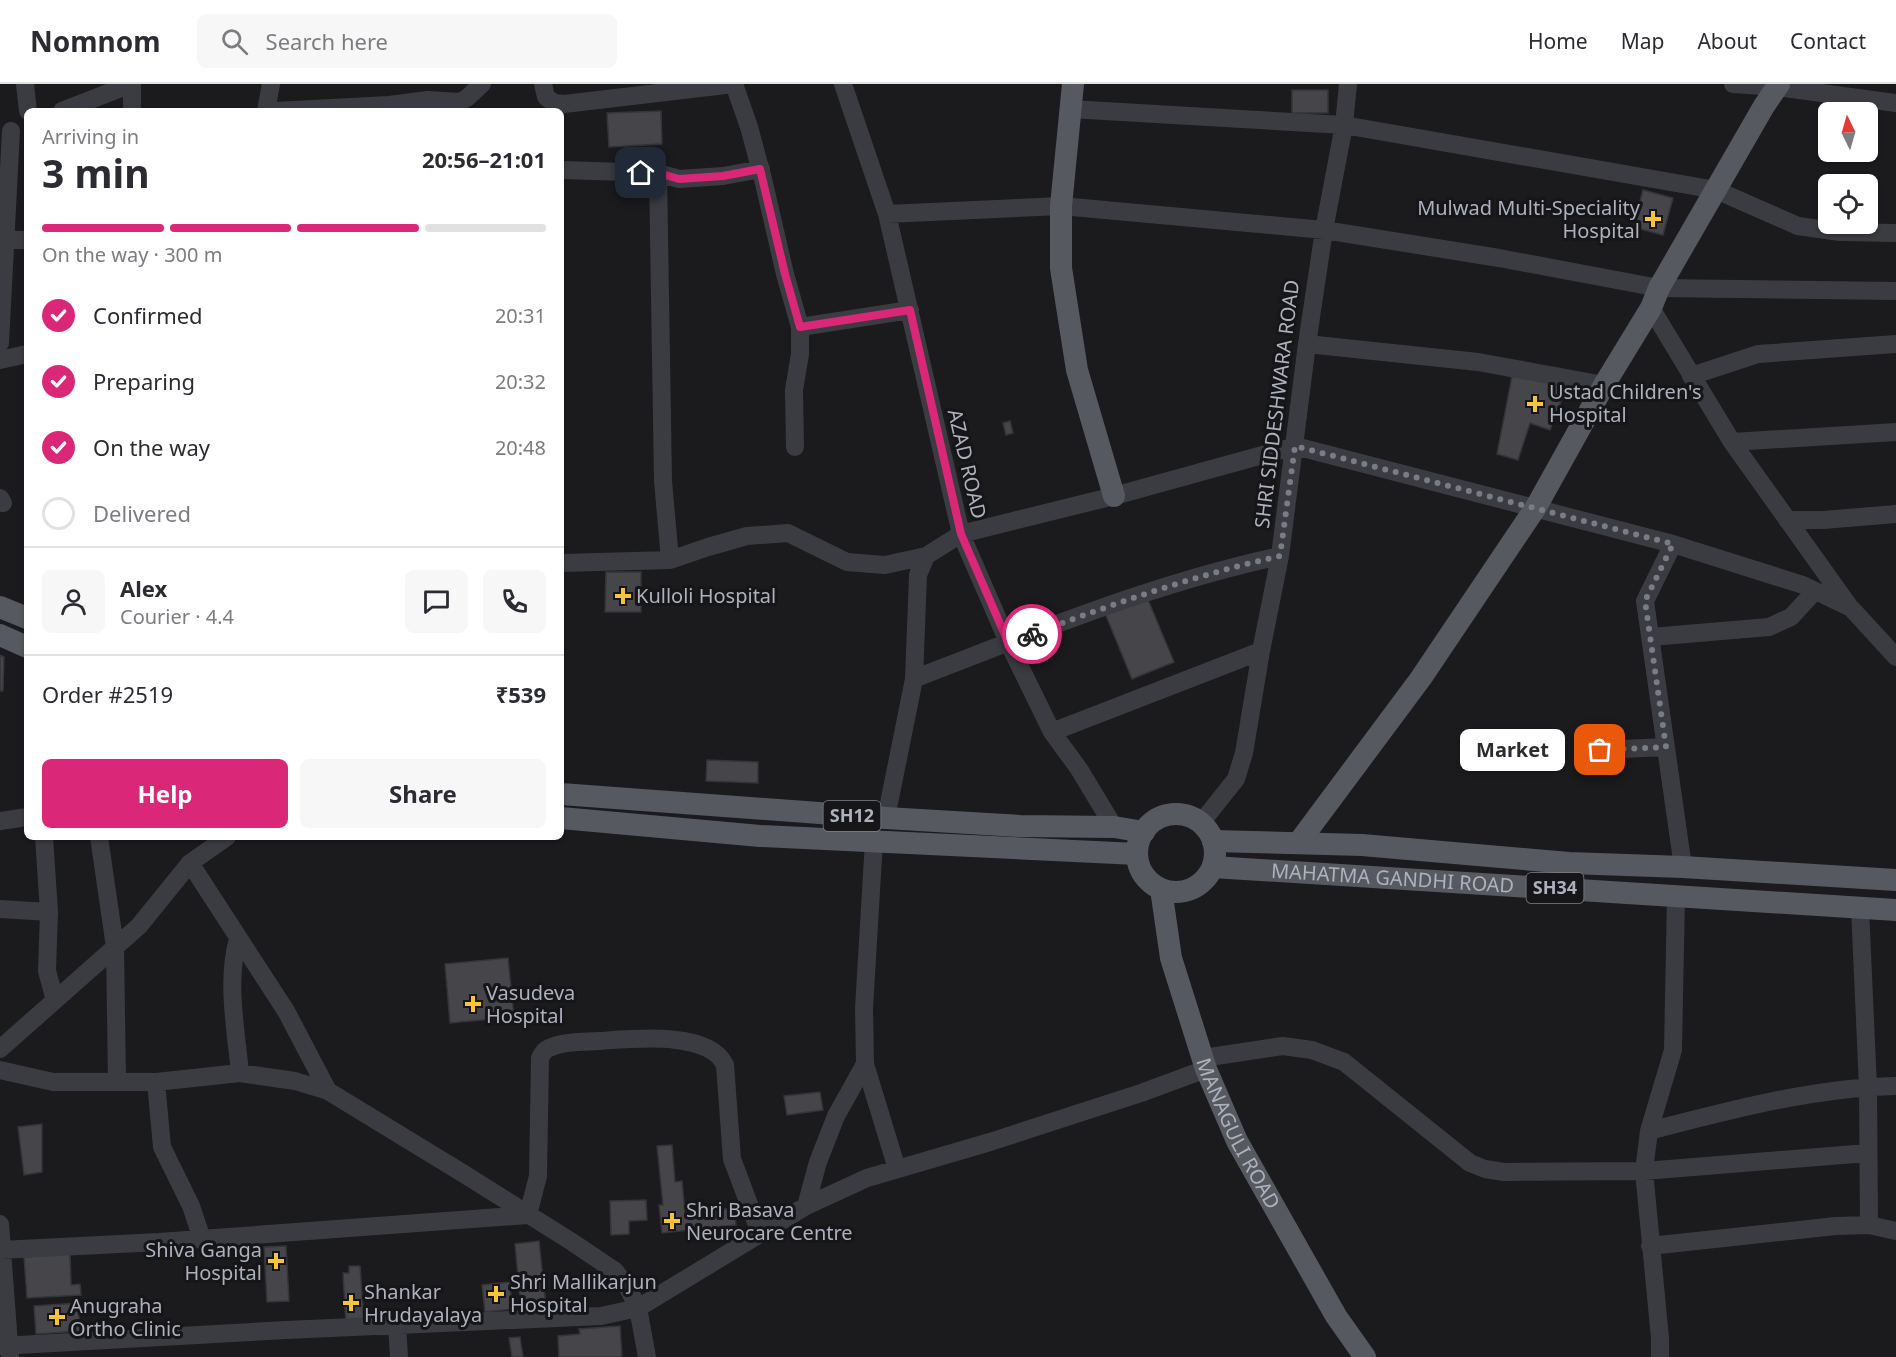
<!DOCTYPE html>
<meta charset="utf-8">
<style>
:root{--surface:#fff;--page:#f7f7f7;--text:#2b2b33;--muted:#7c7c81;--line:#e1e1e2;--accent:#db2777}
body{margin:0;font-family:"Noto Sans",sans-serif;background:var(--page);color:var(--text);height:100vh;display:flex;flex-direction:column;font-size:22px;white-space:nowrap}
*{box-sizing:border-box;margin:0}
p{font-size:20px;color:var(--muted)}
.icon{flex:none;width:33px;height:33px;fill:none;stroke:currentColor;stroke-width:2;stroke-linecap:round;stroke-linejoin:round}
.map{position:relative;flex:1;overflow:hidden}
.side{position:absolute;left:24px;top:24px;width:540px;height:732px;display:flex;flex-direction:column;background:var(--surface);border-radius:9px;box-shadow:0 2px 4px #0004}
.side>*{flex:none}
.needle{width:39px;rotate:355deg}
.fabs{position:absolute;left:1818px;top:18px;display:grid;gap:12px}
.fabs a{display:grid;place-items:center;width:60px;height:60px;border-radius:9px;background:var(--surface);box-shadow:0 2px 4px #0004;font-size:30px}
.pin{position:absolute;display:grid;place-items:center;width:51px;height:51px;color:#fff;margin:-26px;border-radius:12px;box-shadow:0 3px 9px #0006}
.courier{position:absolute;display:grid;place-items:center;width:60px;height:60px;margin:-30px;border:4px solid #db2777;border-radius:50%;background:#fff;color:#222;box-shadow:0 2px 8px #0007}
.bubble{position:absolute;height:42px;border-radius:9px;background:var(--surface);box-shadow:0 2px 4px #0004;font-size:20px;font-weight:700;line-height:42px;text-align:center}
.overview em{font-style:normal;font-weight:700}
.overview div{display:flex;flex-direction:column-reverse}
.overview{display:flex;align-items:center;justify-content:space-between;height:102px;padding:0 18px}
h1{font-size:39px;font-weight:700;line-height:45px}
.bar{display:grid;grid-template-columns:repeat(4,1fr);gap:9px 6px;align-content:center;height:72px;padding:0 18px}
.bar i{height:8px;border-radius:4px;background:var(--line)}
.bar .on{background:var(--accent)}
.bar p{grid-column:span 4}
.line{display:flex;align-items:center;gap:15px;padding:0 18px;border-top:2px solid var(--line)}
.line div{flex:1}
.round{display:grid;place-items:center;flex:none;width:63px;height:63px;border-radius:9px;background:var(--page)}
ol{padding:0 18px;list-style:none}
li{display:flex;align-items:center;gap:18px;height:66px}
li p{margin-inline-start:auto}
li .icon{padding:6px;border-radius:50%;background:var(--accent);color:#fff;stroke-width:4}
li:last-child{color:var(--muted)}
li i{width:33px;height:33px;border:3px solid var(--line);border-radius:50%}
.cta{display:flex;gap:12px;margin-top:auto;padding:12px 18px}
.cta a{flex:1;height:69px;border-radius:9px;background:var(--accent);color:#fff;font-size:24px;font-weight:700;line-height:69px;text-align:center}
.cta a+a{background:var(--page);color:var(--text)}
header{display:flex;align-items:center;gap:36px;box-sizing:border-box;height:84px;padding:0 30px;background:var(--surface);border-bottom:2px solid var(--line)}
header strong{font-size:28px}
nav{display:flex;gap:33px;margin-inline-start:auto;font-size:21px}
.search{width:420px;height:54px;background:var(--page);display:flex;align-items:center;gap:15px;box-sizing:border-box;padding:0 21px;border-radius:9px;color:var(--muted);font-size:22px}
.map>svg:first-child{display:block}
.building{fill:#45454a;stroke:#353439;stroke-width:1.5}
.lines{fill:none;stroke-linecap:round;stroke-linejoin:round}
.minor{stroke:#3b3c42;stroke-width:18}
.major{stroke:#575961;stroke-width:22}
.done{stroke:#7a7c85;stroke-width:6;stroke-dasharray:0 10.8}
.route{stroke:#db2777;stroke-width:8}
.poi-dot{fill:#f6c339;stroke:#161518;stroke-width:2}
.labels{text-anchor:middle;stroke-width:6;stroke-linejoin:round;paint-order:stroke}
.shield{fill:#161518;stroke:#80828c;stroke-width:1.5}
.shield-label{font-size:18px;font-weight:bold;fill:#adb1bd}
.poi-label{font-size:20px;fill:#adb1bd;stroke:#161518;text-anchor:start}
.street-label{font-size:20px;fill:#adb1bd;stroke:#161518}
</style>
<header>
<strong>Nomnom</strong>
<div class="search"><svg class="icon" aria-label="search" viewBox="0 0 24 24"><circle cx="10" cy="10" r="6"/><path d="M15 15l6 6"/></svg>Search here</div>
<nav><a>Home</a><a>Map</a><a>About</a><a>Contact</a></nav>
</header>
<div class="map">
<svg width="1896" height="1273" viewBox="0 0 1896 1273">
<rect width="100%" height="100%" fill="#1b1a1d"/>
<!-- building -->
<path class="building" d="M1292,6H1328V29H1292Z
M661,27L662,60L609,63L607,29Z
M1643,106L1673,114L1663,151L1633,143Z
M1513,287L1568,299L1550,346L1530,339L1518,376L1497,370Z
M1010,337L1013,349L1006,351L1003,339Z
M606,488H641V528H605Z
M1146,511L1174,578L1132,595L1105,529Z
M0,571L4,573L3,607H0Z
M707,676L758,678V699L706,697Z
M508,874L514,933L450,939L445,880Z
M820,1008L823,1026L787,1031L784,1012Z
M42,1040V1088L24,1091L18,1043Z
M672,1061L675,1098L682,1097L685,1129L734,1124L736,1141L662,1149L659,1121H663L657,1062Z
M646,1116L647,1136L629,1137V1150L611,1151L610,1117Z
M539,1157L546,1222L521,1225L515,1160Z
M286,1162L289,1217L267,1218L264,1163Z
M70,1170L71,1201L80,1200L81,1211L27,1214L24,1173Z
M349,1182H360L364,1238L346,1239L343,1189H349Z
M510,1198L512,1225L485,1228L482,1201Z
M78,1219L80,1247L36,1250L34,1222Z
M620,1242L622,1273H559L558,1252L580,1250L579,1245Z
M520,1253L523,1273H512L509,1254Z"/>
<g class="lines">
<!-- minor -->
<path class="minor" d="M25,0L28,27
M543,0L546,13L554,19L564,20L734,0
M734,0L749,43L763,95L785,190L800,243V270L794,306L795,363
M843,0L887,130L961,450L1008,558L1052,648L1079,685L1114,743
M1733,0L1777,3L1896,19
M1070,25L1344,41L1716,106L1798,142L1840,148L1896,149
M62,27L131,0
M132,27V0
M266,27L271,0
M274,27L389,21L428,16L460,18L467,14L482,0
M561,86L658,89L679,95L723,92L761,85
M658,89L663,397L670,476
M887,130L1061,122L1324,146L1499,174L1659,204L1896,207
M5,156H27
M1651,224L1732,358L1849,522
M800,243L910,226
M0,259L11,47
M1307,260L1478,278L1604,301
M0,276L27,270
M1691,292L1758,270L1896,260
M1732,358L1896,348
M0,414L3,419
M1787,436H1823L1896,430
M1673,460L1645,517L1683,783
M561,479L670,476L708,463L747,452L788,449L847,478L885,481L926,472L961,450L1114,412L1295,362L1673,460L1803,501L1851,524L1896,573
M1651,553L1769,543L1791,533L1815,507
M914,595C1034,548 1155,499 1280,472
M1052,648L1261,567
M1600,666L1666,663
M886,734L914,595L918,491L926,472
M0,737L27,733
M1201,739L1236,695L1244,669L1261,567L1280,472L1307,260L1324,146L1344,41L1348,0
M44,753L49,828L47,887L55,916
M99,753L115,863L117,998
M874,757L864,924L865,980L897,1085
M190,779L286,927L328,1007
M1860,824L1868,1003L1869,1141
M0,825L49,828
M238,855C226,897 236,946 240,989
M0,965L139,842L190,779L227,753
M1203,974L1283,962L1312,966L1344,978L1470,1079L1485,1085L1504,1088L1644,1087L1867,1069
M0,986L53,998H156L240,989L295,997L328,1007L464,1090L572,1158L615,1187L628,1204L638,1224L647,1273
M156,998L162,1063L191,1122L202,1155
M1649,1047C1730,1026 1812,1004 1896,1002
M806,1122L818,1078L836,1032L865,980
M0,1140L10,1273
M1650,1162L1836,1142L1869,1141L1896,1147
M0,1166L159,1158L528,1131L538,1092L540,974C543,969 544,966 549,964C564,957 583,958 599,957C631,955 709,946 725,981L732,1075L760,1149
M397,1241L399,1273
M0,1262L286,1246L601,1232L638,1224L806,1122L867,1094L990,1058L1141,1009L1206,985
M1660,1273V1254L1644,1087L1649,1047L1673,966L1676,812"/>
<!-- major -->
<g class="major">
<path d="M1073,0L1061,122V184L1077,286L1114,412"/>
<path d="M0,523L27,534"/>
<path d="M0,551L27,563"/>
<path d="M561,710L886,734L1020,742L1114,743L1144,748"/>
<circle cx="1176" cy="769" r="39"/>
<path d="M561,734L760,752L1137,770"/>
<path d="M1213,757L1362,761L1569,779L1683,783L1896,796"/>
<path d="M1299,758L1421,594L1536,423L1604,301L1651,224L1659,204L1764,22L1779,0"/>
<path id="s1" d="M1213,783L1896,826"/>
<path id="s2" d="M1161,805L1171,874L1206,985L1237,1057L1336,1232L1365,1273"/>
</g>
</g>
<g class="lines">
<!-- done -->
<path class="done" d="M1032,550C1114,520 1195,491 1280,472L1295,362L1673,460L1645,517L1666,663L1600,666"/>
<!-- route -->
<path class="route" d="M641,89H658L679,95L723,92L760,85L785,190L800,243L910,226L961,450L1008,558L1032,550"/>
</g>
<!-- markers -->
<g class="poi-dot">
<path d="M1650 126h6v6h6v6h-6v6h-6v-6h-6v-6h6z"/>
<path d="M1532 311h6v6h6v6h-6v6h-6v-6h-6v-6h6z"/>
<path d="M620 503h6v6h6v6h-6v6h-6v-6h-6v-6h6z"/>
<path d="M470 911h6v6h6v6h-6v6h-6v-6h-6v-6h6z"/>
<path d="M669 1128h6v6h6v6h-6v6h-6v-6h-6v-6h6z"/>
<path d="M273 1168h6v6h6v6h-6v6h-6v-6h-6v-6h6z"/>
<path d="M493 1201h6v6h6v6h-6v6h-6v-6h-6v-6h6z"/>
<path d="M348 1210h6v6h6v6h-6v6h-6v-6h-6v-6h6z"/>
<path d="M54 1224h6v6h6v6h-6v6h-6v-6h-6v-6h6z"/>
</g>
<g class="labels">
<!-- shield labels -->
<g class="shield">
<rect x="823.5" y="717" width="57" height="30" rx="4.5"/>
<rect x="1526.5" y="789" width="57" height="30" rx="4.5"/>
</g>
<g class="shield-label">
<text x="852" y="738">SH12</text>
<text x="1555" y="810">SH34</text>
</g>
<!-- poi labels -->
<g class="poi-label">
<text x="1640" y="131" text-anchor="end">Mulwad Multi-Speciality<tspan x="1640" dy="23">Hospital</tspan></text>
<text x="1549" y="315">Ustad Children's<tspan x="1549" dy="23">Hospital</tspan></text>
<text x="636" y="519">Kulloli Hospital</text>
<text x="486" y="916">Vasudeva<tspan x="486" dy="23">Hospital</tspan></text>
<text x="686" y="1133">Shri Basava<tspan x="686" dy="23">Neurocare Centre</tspan></text>
<text x="262" y="1173" text-anchor="end">Shiva Ganga<tspan x="262" dy="23">Hospital</tspan></text>
<text x="510" y="1205">Shri Mallikarjun<tspan x="510" dy="23">Hospital</tspan></text>
<text x="364" y="1215">Shankar<tspan x="364" dy="23">Hrudayalaya</tspan></text>
<text x="70" y="1229">Anugraha<tspan x="70" dy="23">Ortho Clinic</tspan></text>
</g>
<!-- street labels -->
<g class="street-label">
<text transform="translate(1277 320) rotate(-83)" y="7">SHRI SIDDESHWARA ROAD</text>
<text transform="translate(967 380) rotate(77)" y="7">AZAD ROAD</text>
<text dy="7" stroke="none"><textPath href="#s1" startOffset="180">MAHATMA GANDHI ROAD</textPath></text>
<text dy="7" stroke="none"><textPath href="#s2" startOffset="258">MANAGULI ROAD</textPath></text>
</g>
</g>
</svg>
<div class="fabs">
<a><svg class="needle" viewBox="-14 -14 28 28"><path d="M0-13l5 13h-10z" fill="#e53935"/><path d="M0 13l5-13h-10z" fill="#7c7c81"/></svg></a>
<a><svg class="icon" aria-label="locate" viewBox="0 0 24 24"><circle cx="12" cy="12" r="6"/><path d="M12 2v4M12 18v4M2 12h4M18 12h4"/></svg></a>
</div>
<div class="pin" style="left:1600px;top:666px;background:#ea580c"><svg class="icon" aria-label="bag" viewBox="0 0 24 24"><path d="M5 8h14l-1 12H6zM9 8a3 3 0 0 1 6 0"/></svg></div>
<div class="pin" style="left:641px;top:89px;background:#1f2937"><svg class="icon" aria-label="home" viewBox="0 0 24 24"><path d="M3 11l9-7 9 7M6 9v11h12V9"/></svg></div>
<div class="courier" style="left:1032px;top:550px"><svg class="icon" aria-label="bike" viewBox="0 0 24 24"><circle cx="6" cy="16" r="4"/><circle cx="18" cy="16" r="4"/><path d="M6 16l4-8h5l3 8M10 8l3 8H6M13 5h3"/></svg></div>
<div class="bubble" style="left:1460px;top:645px;width:105px">Market</div>
<section class="side">
<div class="overview"><div><h1>3 min</h1><p>Arriving in</p></div><em>20:56–21:01</em></div>
<div class="bar"><i class="on"></i><i class="on"></i><i class="on"></i><i></i><p>On the way · 300 m</p></div>
<ol>
<li><svg class="icon" aria-label="check" viewBox="0 0 24 24"><path d="M5 12l5 5 9-10"/></svg>Confirmed<p>20:31</p></li>
<li><svg class="icon" aria-label="check" viewBox="0 0 24 24"><path d="M5 12l5 5 9-10"/></svg>Preparing<p>20:32</p></li>
<li><svg class="icon" aria-label="check" viewBox="0 0 24 24"><path d="M5 12l5 5 9-10"/></svg>On the way<p>20:48</p></li>
<li><i></i>Delivered</li>
</ol>
<div class="line" style="height:108px"><a class="round"><svg class="icon" aria-label="person" viewBox="0 0 24 24"><circle cx="12" cy="8" r="4"/><path d="M4 21q1-7 8-7t8 7"/></svg></a><div><b>Alex</b><p>Courier · 4.4</p></div><a class="round"><svg class="icon" aria-label="chat" viewBox="0 0 24 24"><path d="M4 5h16v11H9l-5 4z"/></svg></a><a class="round"><svg class="icon" aria-label="phone" viewBox="0 0 24 24"><path d="M5 4h4l2 5-3 2q2 4 5 5l2-3 5 2v4C11 20 4 13 5 4z"/></svg></a></div>
<div class="line" style="height:78px"><div>Order #2519</div><b>₹539</b></div>
<div class="cta"><a>Help</a><a>Share</a></div>
</section>
</div>
